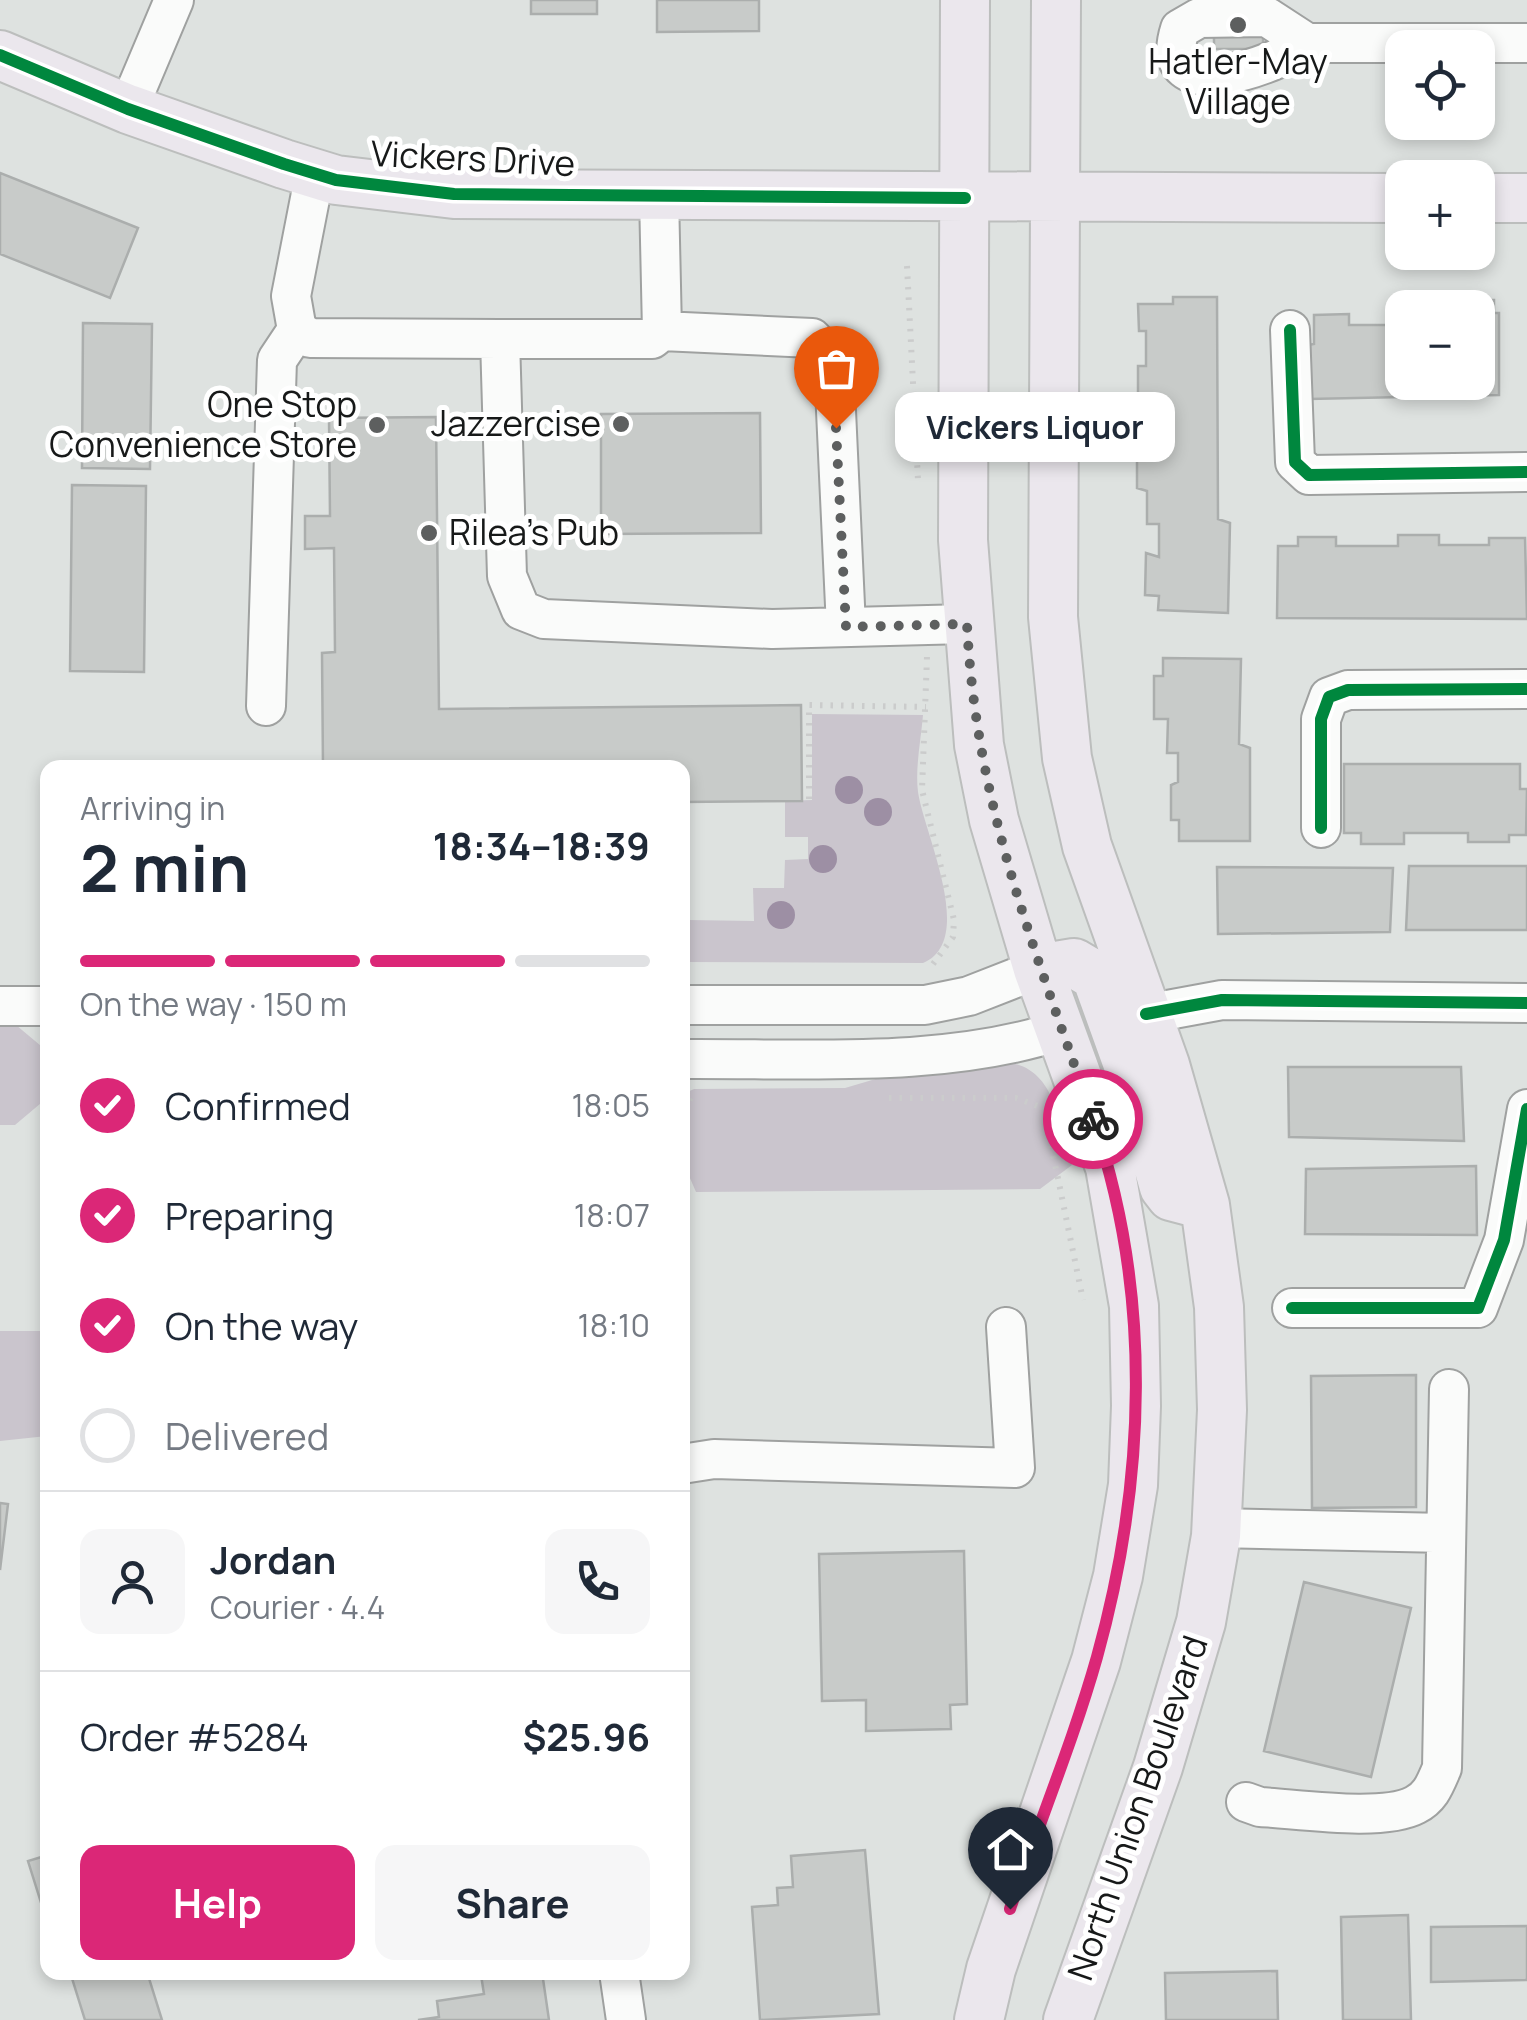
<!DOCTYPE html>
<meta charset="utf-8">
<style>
:root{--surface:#fff;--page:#f6f6f7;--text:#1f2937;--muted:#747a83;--line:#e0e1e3;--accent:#db2777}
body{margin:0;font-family:Manrope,sans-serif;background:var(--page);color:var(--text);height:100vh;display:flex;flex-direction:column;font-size:38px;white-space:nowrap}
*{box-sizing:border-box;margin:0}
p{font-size:32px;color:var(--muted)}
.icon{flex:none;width:55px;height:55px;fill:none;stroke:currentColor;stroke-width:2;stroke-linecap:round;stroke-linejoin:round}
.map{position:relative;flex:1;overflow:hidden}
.drawer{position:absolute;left:40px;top:760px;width:650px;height:1220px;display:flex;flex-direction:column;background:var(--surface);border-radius:20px;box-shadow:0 5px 15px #0003}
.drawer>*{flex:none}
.buttons{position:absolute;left:1385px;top:30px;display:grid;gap:20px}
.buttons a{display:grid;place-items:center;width:110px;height:110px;border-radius:20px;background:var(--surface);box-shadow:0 5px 15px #0003;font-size:50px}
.pin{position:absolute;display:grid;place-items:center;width:85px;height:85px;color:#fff;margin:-102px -42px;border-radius:50% 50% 50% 0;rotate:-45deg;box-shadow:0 0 10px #0007}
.pin .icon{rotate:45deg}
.courier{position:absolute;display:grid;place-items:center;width:100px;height:100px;margin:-50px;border:8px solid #db2777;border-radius:50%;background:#fff;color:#222;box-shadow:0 2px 12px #0007}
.bubble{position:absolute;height:70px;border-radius:20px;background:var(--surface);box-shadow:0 5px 15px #0003;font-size:32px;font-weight:700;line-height:70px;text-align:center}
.head em{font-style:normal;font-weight:700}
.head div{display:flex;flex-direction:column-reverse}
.head{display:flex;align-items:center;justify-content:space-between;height:170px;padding:0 40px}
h1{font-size:65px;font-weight:700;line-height:75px}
.bar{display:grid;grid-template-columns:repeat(4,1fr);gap:15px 10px;align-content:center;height:120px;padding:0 40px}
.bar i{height:12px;border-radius:8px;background:var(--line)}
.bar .active{background:var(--accent)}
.bar p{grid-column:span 4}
.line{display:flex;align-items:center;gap:25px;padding:0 40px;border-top:2px solid var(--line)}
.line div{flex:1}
.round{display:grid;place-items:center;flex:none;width:105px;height:105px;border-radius:20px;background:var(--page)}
ol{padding:0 40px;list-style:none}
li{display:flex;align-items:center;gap:30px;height:110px}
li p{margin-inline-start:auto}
li .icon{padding:10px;border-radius:50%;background:var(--accent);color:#fff;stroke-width:4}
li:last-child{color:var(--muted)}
li i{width:55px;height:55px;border:5px solid var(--line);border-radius:50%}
.primary-button{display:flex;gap:20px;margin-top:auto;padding:20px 40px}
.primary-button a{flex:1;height:115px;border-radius:20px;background:var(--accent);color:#fff;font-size:40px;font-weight:700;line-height:115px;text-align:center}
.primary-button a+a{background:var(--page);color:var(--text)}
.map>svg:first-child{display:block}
.green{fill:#cac5cd}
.building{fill:#c8cbc9;stroke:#abaead;stroke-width:2.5}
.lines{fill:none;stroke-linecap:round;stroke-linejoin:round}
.minor-casing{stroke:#9fa1a0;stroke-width:42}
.major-casing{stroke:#bcbebd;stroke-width:52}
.path{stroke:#cbcccc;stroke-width:6;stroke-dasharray:2.5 8;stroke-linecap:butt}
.minor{stroke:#fafbfa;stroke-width:38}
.major{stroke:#ebe7ed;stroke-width:48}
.cycleway-casing{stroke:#fff;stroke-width:19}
.cycleway{stroke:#00873e;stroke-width:12}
.tree{fill:#9d8fa4}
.done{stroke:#5d5f5f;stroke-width:10;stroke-dasharray:0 18}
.route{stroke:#db2777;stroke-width:12}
.poi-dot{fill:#5d5f5f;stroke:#fff;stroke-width:4}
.labels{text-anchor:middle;stroke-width:10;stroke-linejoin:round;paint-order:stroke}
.poi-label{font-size:35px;fill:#171919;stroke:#fff;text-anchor:end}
.street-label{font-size:35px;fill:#171919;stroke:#fff}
</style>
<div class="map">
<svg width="1527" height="2020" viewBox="0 0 1527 2020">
<rect width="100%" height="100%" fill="#dee2e0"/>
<!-- green -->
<path class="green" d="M812,714L923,715C921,739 915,768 918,792C924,834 977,940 923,963L683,962L682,888H688V920L754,921L753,888H784L785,860L808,859V837H785V801L812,800Z
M0,1025H16L47,1051V1098L15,1125H0Z
M1002,1062C1055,1064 1059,1122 1072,1165L1040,1189L696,1192L683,1162L682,1124L689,1117L683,1116V1094L694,1089L845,1088L896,1073Z
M0,1331H47V1436L0,1441Z"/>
<!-- building -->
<path class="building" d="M531,0H597V14H531Z
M657,0H759V31L657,32Z
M1214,0H1263V49H1214Z
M0,173L138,228L110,298L0,254Z
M1173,297H1217L1218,519L1230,523L1228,613L1158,610L1159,596L1145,595L1146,553L1159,557V524H1147V491L1137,488V452H1146V402H1138V366H1146V331H1139L1138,304H1173Z
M1451,300H1494V313H1499V395L1309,399L1308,345L1314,344V315L1349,314V325H1395V316L1402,315V382H1478V308H1451Z
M83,323L152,324L150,469L82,468Z
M760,413L761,533L601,534V414Z
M436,417L439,709L801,705L802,801L682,802V768H323L322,653L335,652L334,548L305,549V516H330L329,418Z
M72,485L146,486L144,672L70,671Z
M1398,535H1439V545H1489V538H1525L1527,619L1277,618L1278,546H1298V537H1336V546H1398Z
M1163,658L1241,659L1239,744L1250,748V841H1179V820H1171V785L1178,782V753H1167L1168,719H1154V676H1163Z
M1344,764H1520V789H1527L1526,835H1509V842H1468V833H1404V844H1361V833H1344Z
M1409,866H1527V930H1406Z
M1217,867L1393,868L1390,932L1218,934Z
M1288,1067H1461L1464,1141L1289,1137Z
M1476,1166L1477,1235L1305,1234L1306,1169Z
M1416,1375V1507L1312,1508L1311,1376Z
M0,1503L8,1504L0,1570Z
M964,1551L967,1704L950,1705L951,1729L866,1731V1700L822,1701L819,1554Z
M1304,1582L1411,1608L1371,1777L1264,1751Z
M865,1850L879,2014L760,2020L752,1907L778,1905L777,1888L793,1887L791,1856Z
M48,1855V1925L28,1861Z
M1408,1915L1411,2020H1343L1341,1917Z
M1527,1926V1980L1431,1982V1927Z
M1277,1971L1278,2020H1166L1165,1973Z
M81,1972H147L162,2020H85L71,1975Z
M542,1972L549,2020H418L439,2017L437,2001L484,1994L481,1975Z"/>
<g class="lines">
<!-- minor casing -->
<g class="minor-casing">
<path id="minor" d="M1307,43C1276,65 1154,111 1180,29L1199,18L1267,17L1307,43H1527
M128,109L174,0
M315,173L291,296L297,330L310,338L500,339L507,576L521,610L544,619L772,629L967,624
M1290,330L1295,462L1309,475L1527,472
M662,331L812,338L826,353L835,389L846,627
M500,339H652L662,331L659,195
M266,706L277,360L297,330
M1321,828V719L1329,697L1348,690L1527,689
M682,1005H925L969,996L1038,969
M0,1006H48
M1146,1014L1222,1000L1527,1003
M682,1059C806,1058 943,1069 1062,1030
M1292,1308H1478L1504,1240L1527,1109
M682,1464L714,1459L1015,1468L1006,1327
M1216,1528L1446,1533
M1246,1802L1260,1807C1298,1809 1383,1822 1415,1805C1431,1797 1435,1784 1442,1768L1449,1389
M619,1972L626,2020"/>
</g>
<!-- major casing -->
<g class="major-casing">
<path id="major" d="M965,0L963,540L979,745L994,820L1038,969L1110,1167L1134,1306L1136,1406L1133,1485L1118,1576L1096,1661L991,1969L979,2020
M1056,0L1053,617L1067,758L1087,846L1165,1065L1205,1205L1219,1307L1222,1410L1216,1536L1201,1622L1158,1767L1068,2020
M0,55L128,109L284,164L336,180L454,194L1402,198
M1478,198H1527
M1038,969L1074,963L1096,976L1136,1087L1164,1187L1171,1196L1205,1205"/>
</g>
<!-- path -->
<path class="path" d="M907,266L918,480
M927,657L922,790L954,920L953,937L933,964
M809,799V705L926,707
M889,1098H1016L1043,1108
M682,1120L691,1097
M1047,1125L1083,1300"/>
<!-- minor -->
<use href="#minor" class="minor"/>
<!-- major -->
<use href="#major" class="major"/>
<!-- cycleway casing -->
<g class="cycleway-casing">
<path id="cycleway" d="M0,55L128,109L284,164L336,180L454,194L965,198
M1290,330L1295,462L1309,475L1527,472
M1321,828V719L1329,697L1348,690L1527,689
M1146,1014L1222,1000L1527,1003
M1292,1308H1478L1504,1240L1527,1109"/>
</g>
<!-- cycleway -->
<use href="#cycleway" class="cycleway"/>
</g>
<!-- trees -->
<g class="tree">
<circle cx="849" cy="790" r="14"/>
<circle cx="878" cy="812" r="14"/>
<circle cx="823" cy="859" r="14"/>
<circle cx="781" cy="915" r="14"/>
</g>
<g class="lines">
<!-- done -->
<path class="done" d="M836,428L846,627L967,624C976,806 1035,949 1093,1119"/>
<!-- route -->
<path class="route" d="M1010,1909C1038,1825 1073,1742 1097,1657C1146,1481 1153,1293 1093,1119"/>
</g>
<!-- markers -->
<g class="poi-dot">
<circle cx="1238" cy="25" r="10"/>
<circle cx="621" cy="424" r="10"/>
<circle cx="377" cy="425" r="10"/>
<circle cx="429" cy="533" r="10"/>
</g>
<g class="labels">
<!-- poi labels -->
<g class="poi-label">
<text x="1238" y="74" text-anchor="middle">Hatler-May<tspan x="1238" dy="40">Village</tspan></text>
<text x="357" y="417">One Stop<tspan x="357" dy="40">Convenience Store</tspan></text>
<text x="601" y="436">Jazzercise</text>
<text x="449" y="545" text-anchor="start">Rilea's Pub</text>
</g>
<!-- street labels -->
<g class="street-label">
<text transform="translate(473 159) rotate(3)" y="12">Vickers Drive</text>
<text transform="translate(1138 1808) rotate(-71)" y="12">North Union Boulevard</text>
</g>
</g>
</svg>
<div class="buttons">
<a><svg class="icon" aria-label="locate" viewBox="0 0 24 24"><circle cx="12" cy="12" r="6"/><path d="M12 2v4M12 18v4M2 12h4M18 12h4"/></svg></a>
<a>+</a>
<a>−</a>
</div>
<div class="pin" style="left:836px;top:428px;background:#ea580c"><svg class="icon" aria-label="bag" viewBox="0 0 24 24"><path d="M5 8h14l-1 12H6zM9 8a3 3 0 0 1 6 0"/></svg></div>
<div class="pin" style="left:1010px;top:1909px;background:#1f2937"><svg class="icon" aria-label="home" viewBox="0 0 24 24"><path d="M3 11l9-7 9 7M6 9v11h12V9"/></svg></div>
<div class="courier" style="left:1093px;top:1119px"><svg class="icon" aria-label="bike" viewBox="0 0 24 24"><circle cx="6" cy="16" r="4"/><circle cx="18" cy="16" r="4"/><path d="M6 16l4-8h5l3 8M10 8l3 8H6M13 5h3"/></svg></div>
<div class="bubble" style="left:895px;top:392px;width:280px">Vickers Liquor</div>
<section class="drawer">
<div class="head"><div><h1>2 min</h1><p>Arriving in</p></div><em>18:34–18:39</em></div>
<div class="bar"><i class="active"></i><i class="active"></i><i class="active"></i><i></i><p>On the way · 150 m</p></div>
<ol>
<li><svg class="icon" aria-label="check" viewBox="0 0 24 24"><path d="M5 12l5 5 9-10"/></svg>Confirmed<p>18:05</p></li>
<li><svg class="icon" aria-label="check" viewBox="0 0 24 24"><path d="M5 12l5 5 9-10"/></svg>Preparing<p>18:07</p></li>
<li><svg class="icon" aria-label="check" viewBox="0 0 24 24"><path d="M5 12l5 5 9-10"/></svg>On the way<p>18:10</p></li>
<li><i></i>Delivered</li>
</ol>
<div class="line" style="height:180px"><a class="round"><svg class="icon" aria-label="person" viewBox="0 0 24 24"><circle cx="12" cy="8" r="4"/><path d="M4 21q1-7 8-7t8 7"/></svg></a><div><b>Jordan</b><p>Courier · 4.4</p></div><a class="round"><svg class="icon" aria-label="phone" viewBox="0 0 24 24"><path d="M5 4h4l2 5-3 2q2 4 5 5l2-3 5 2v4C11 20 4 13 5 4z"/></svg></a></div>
<div class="line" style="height:130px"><div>Order #5284</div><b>$25.96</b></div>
<div class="primary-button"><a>Help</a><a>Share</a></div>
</section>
</div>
